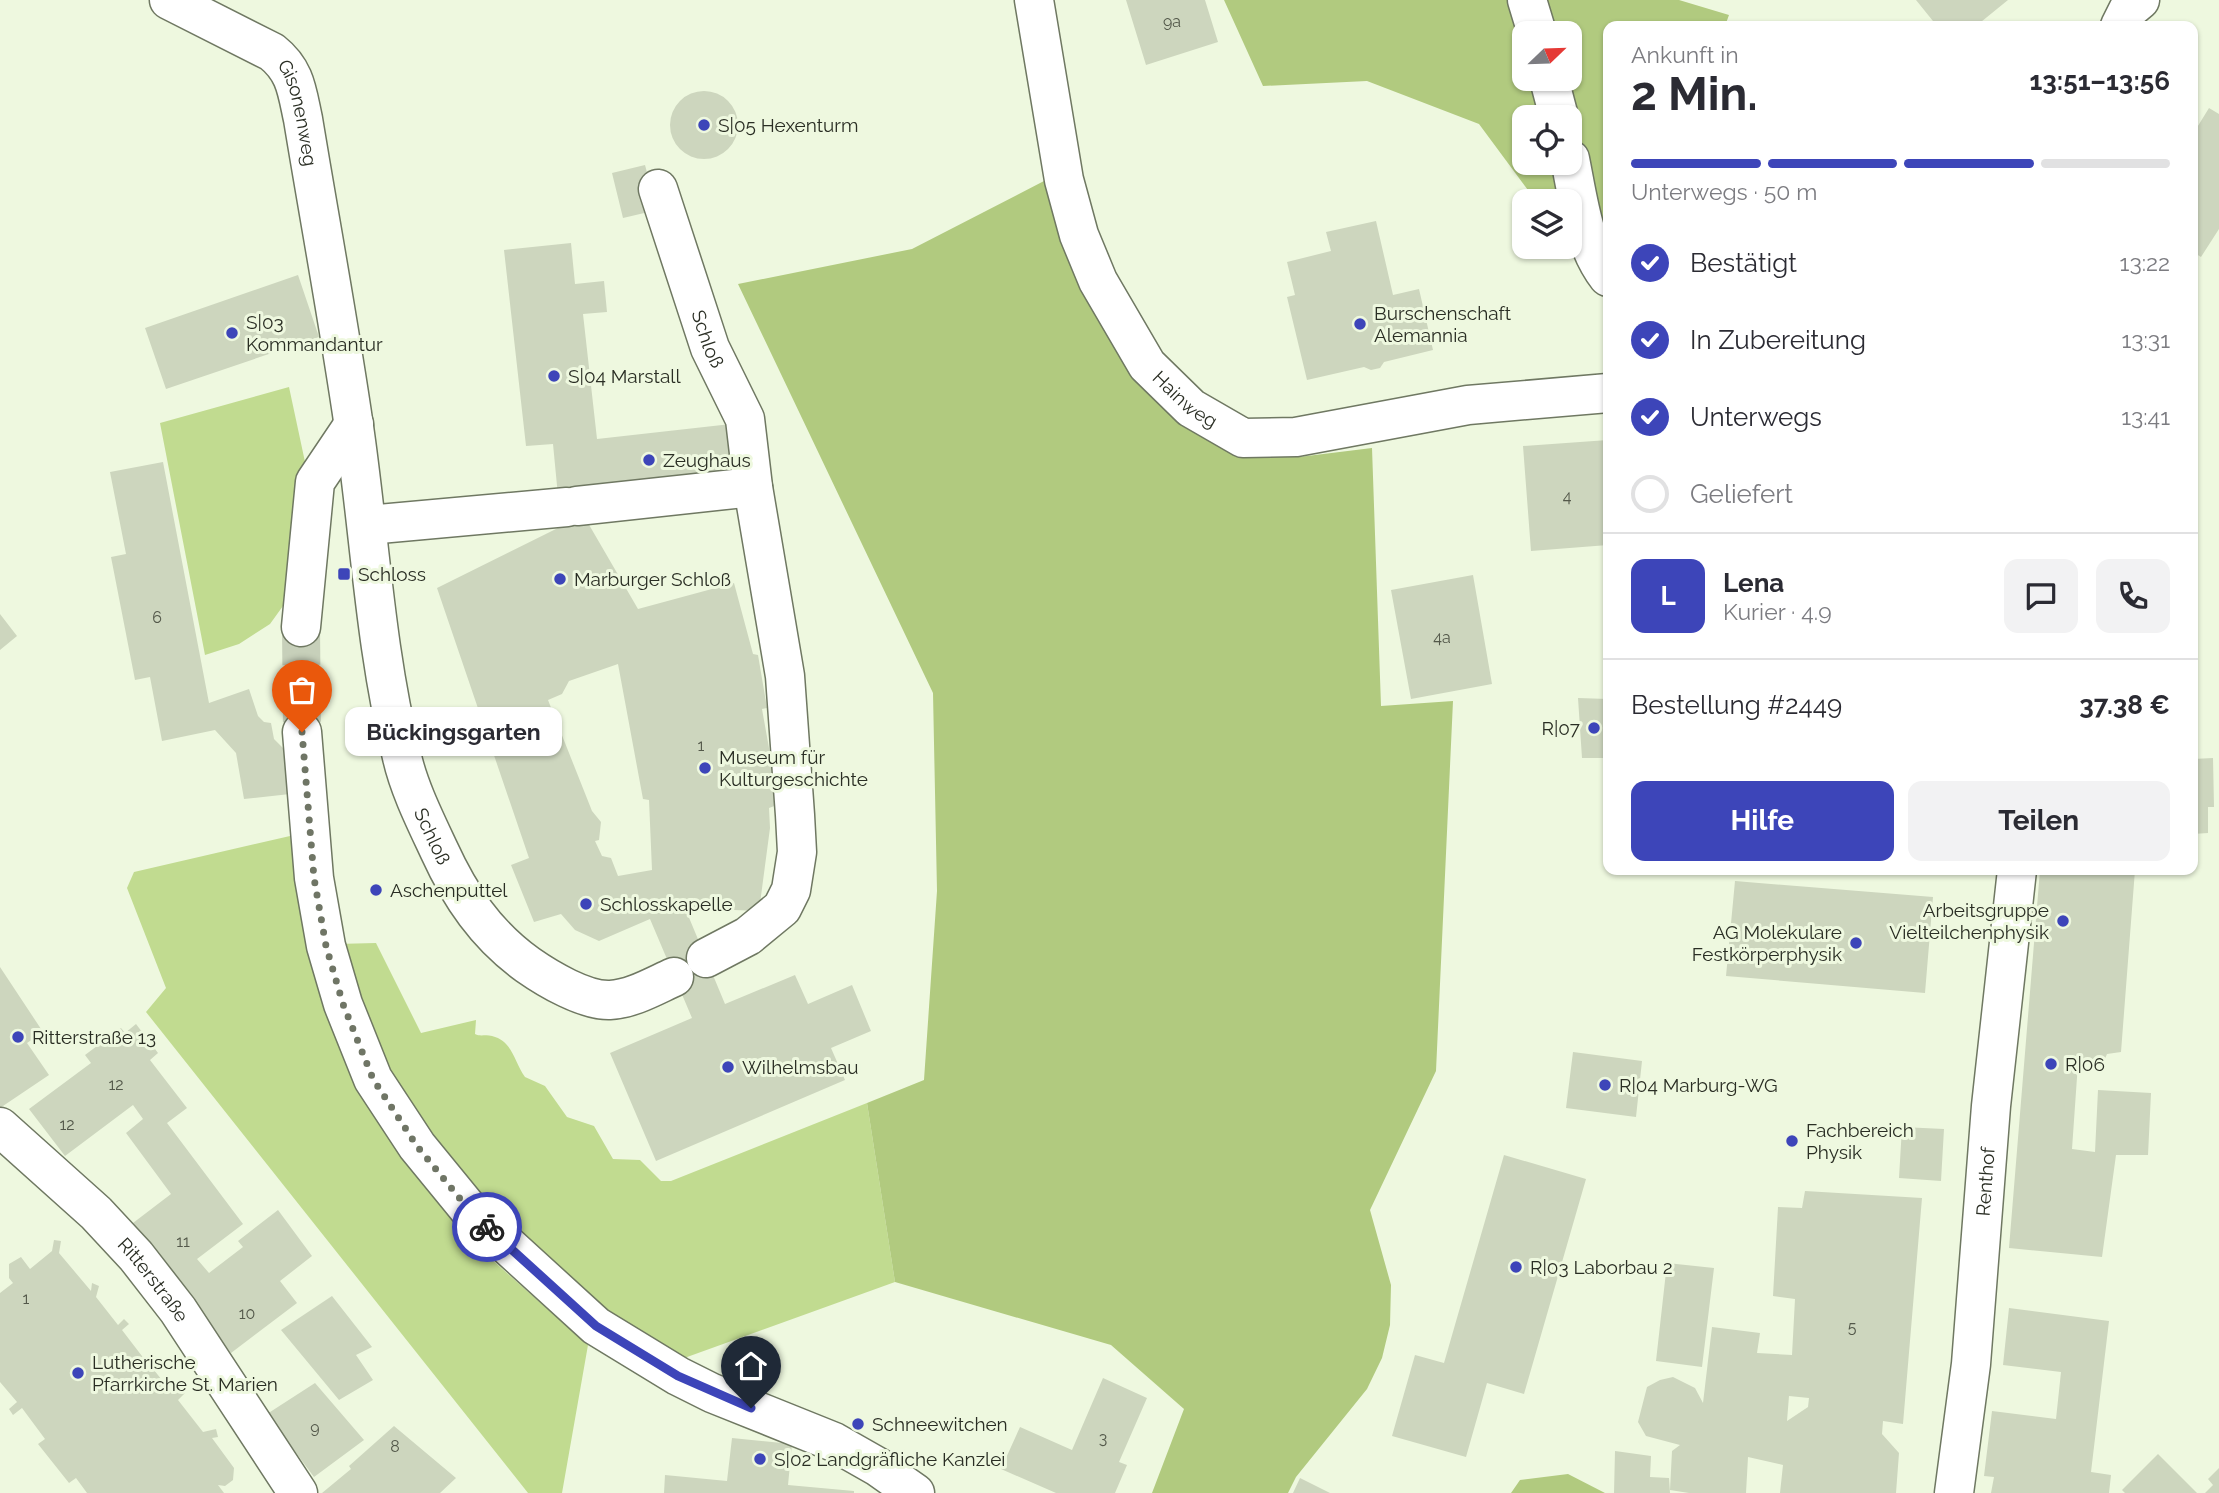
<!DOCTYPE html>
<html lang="de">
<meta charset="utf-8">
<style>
:root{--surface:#fff;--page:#f2f2f3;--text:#2b2b33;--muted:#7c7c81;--line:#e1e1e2;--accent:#3d45b9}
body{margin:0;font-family:Raleway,sans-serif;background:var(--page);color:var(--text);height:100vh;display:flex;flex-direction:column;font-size:26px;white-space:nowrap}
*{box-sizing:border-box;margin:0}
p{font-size:23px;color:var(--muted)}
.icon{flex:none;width:38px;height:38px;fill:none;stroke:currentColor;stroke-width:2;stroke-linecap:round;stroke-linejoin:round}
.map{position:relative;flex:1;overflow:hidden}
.sheet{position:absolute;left:1603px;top:21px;width:595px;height:854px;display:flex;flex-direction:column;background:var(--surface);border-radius:14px;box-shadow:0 2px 5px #0004}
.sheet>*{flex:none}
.needle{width:46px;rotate:67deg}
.controls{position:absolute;left:1512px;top:21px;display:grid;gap:14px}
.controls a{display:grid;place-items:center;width:70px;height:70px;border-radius:14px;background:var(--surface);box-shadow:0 2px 5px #0004;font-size:35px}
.pin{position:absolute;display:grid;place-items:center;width:60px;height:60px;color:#fff;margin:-72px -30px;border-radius:50% 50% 50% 0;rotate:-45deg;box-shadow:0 0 7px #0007}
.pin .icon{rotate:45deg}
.courier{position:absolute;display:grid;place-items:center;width:70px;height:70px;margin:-35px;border:5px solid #3d45b9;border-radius:50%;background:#fff;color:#222;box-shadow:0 2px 9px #0007}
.bubble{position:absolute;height:49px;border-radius:14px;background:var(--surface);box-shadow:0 2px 5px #0004;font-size:23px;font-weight:700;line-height:49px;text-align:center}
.headline em{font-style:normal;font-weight:700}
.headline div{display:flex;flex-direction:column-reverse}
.headline{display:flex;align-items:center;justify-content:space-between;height:119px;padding:0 28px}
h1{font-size:46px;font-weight:700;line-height:52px}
.bar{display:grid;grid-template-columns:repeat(4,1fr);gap:10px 7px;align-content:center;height:84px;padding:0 28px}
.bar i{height:9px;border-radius:5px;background:var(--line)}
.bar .selected{background:var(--accent)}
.bar p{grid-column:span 4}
.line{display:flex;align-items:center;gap:18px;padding:0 28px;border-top:2px solid var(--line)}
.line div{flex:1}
.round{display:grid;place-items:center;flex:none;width:74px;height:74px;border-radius:14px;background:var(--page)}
ol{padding:0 28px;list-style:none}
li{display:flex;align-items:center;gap:21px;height:77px}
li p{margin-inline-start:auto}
li .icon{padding:7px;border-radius:50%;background:var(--accent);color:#fff;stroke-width:4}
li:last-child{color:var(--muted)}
li i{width:38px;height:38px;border:4px solid var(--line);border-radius:50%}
.cta{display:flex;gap:14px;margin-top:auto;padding:14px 28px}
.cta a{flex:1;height:80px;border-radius:14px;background:var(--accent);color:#fff;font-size:28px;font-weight:700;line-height:80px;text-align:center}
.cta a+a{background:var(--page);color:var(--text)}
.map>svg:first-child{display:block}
.green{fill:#c1db90}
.forest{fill:#b1ca7f;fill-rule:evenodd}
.building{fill:#cdd6be;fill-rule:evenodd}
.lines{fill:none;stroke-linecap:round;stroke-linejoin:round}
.minor-tunnel{stroke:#c7d0ba;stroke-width:38;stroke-dasharray:38 19;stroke-linecap:butt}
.minor-casing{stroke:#6f7862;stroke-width:41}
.minor{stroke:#fff;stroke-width:38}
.done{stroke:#6f7565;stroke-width:7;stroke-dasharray:0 12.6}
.route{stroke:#3d45b9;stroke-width:9}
.poi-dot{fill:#3d45b9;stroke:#eef8df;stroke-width:2.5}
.labels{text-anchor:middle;stroke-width:6;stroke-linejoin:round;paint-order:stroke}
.number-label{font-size:16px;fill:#53584a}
.street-label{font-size:19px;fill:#2a2e24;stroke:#eef8df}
.poi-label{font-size:19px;fill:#2a2e24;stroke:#eef8df;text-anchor:start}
</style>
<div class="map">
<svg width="2219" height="1493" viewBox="0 0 2219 1493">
<rect width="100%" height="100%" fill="#eef8df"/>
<!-- green -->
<path class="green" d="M289,387L308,476L288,599L270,624L239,644L205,655L160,423Z
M290,836L324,1008L358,1088L406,1163L463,1234L588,1345L562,1493H528L146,1012L166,988L127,888L134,872Z
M376,943L421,1033L476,1020L475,1034C481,1037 485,1034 492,1036C513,1041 514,1062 525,1077L545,1086L567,1117L594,1126L613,1159L640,1160L661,1181H671L867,1103L895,1282L676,1361L602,1314L482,1203L384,1070L336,944Z"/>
<!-- forest -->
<path class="forest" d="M1224,0H1679L1729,15L1725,26H1608V304L1568,247H1570V201H1536L1479,124L1367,81L1263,86ZM1524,33H1570V79H1524ZM1524,117H1570V163H1524Z
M1044,181L1064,241L1244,454L1299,457L1372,448L1381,706L1453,701L1436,1071L1370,1210L1391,1285L1390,1325L1382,1358L1367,1389L1296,1477L1288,1493H1152L1184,1409L1111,1345L895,1282L867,1103L924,1080L937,891L933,693L738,284L912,249Z
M1568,1474L1605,1493H1511L1520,1480Z"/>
<!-- building -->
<path class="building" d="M1126,0H1205L1218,42L1146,65Z
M1916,0H2008L1976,26H1937Z
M670 125a34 34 0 1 1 68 0a34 34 0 1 1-68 0Z
M2209,108L2219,114V229L2201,257L2193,252V134Z
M645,165L657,210L623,218L612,173Z
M1376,221L1393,295L1419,289L1433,350L1384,362L1380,368L1371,370L1364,367L1307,380L1287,297L1295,295L1287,262L1331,251L1326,232Z
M571,243L575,284L604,281L607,312L583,314L597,439L740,423L746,476L588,523L638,609L734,583L753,654L758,655L767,708L762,709L774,776L785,802L769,808L770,828L759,911L685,908L725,1004L795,975L808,1004L852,985L871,1031L831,1048L845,1080L656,1161L610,1053L692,1018L650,919L599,941L575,930L561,914L534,922L511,865L529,858L437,588L566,524L558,496L553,444L526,446L504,250ZM618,664L643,799L649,800L652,870L618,876L611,858L602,856L595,841L599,840L601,822L592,811L548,700L562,694L569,681Z
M298,275L319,337L166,389L145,328Z
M1608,440V545L1531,551L1523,446Z
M163,462L209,703L249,689L258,716L264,722L271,723L274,739L283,748L290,794L244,799L236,753L215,730L162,741L150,677L135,680L111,557L126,554L110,472Z
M1473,575L1492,684L1411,699L1391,590Z
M0,614L17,636L0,650Z
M1578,698L1608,699V758H1582Z
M2213,758L2214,807H2208V833L2193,834V759Z
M2040,870H2135L2121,1052L2107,1054L2104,1061L2098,1064L2078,1063L2072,1149L2095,1152L2098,1090L2151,1093L2148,1155H2116L2102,1257L2009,1248Z
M1735,881L1933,897L1925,993L1726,976Z
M0,967L43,1032L27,1043L49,1075L0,1108Z
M136,1024L158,1053L150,1060L187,1108L167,1123L243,1224L197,1259L209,1273L243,1247L238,1241L278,1210L312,1256L280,1281L297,1303L231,1353L133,1223L171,1194L126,1133L143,1119L133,1105L65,1156L29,1109L91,1063L85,1055L121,1028L125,1033Z
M1573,1052L1642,1061L1636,1117L1566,1108Z
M1902,1127L1944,1129L1941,1181L1899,1178Z
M1504,1155L1586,1179L1524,1394L1487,1383L1466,1457L1392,1436L1415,1355L1444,1363Z
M1805,1191L1922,1198L1903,1424L1883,1421L1882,1434L1899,1453L1896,1493H1780L1783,1465L1748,1457L1746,1493H1689L1670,1490L1672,1451L1680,1445L1646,1436L1638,1422L1647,1387L1660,1380L1673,1377L1695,1388L1703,1403L1712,1327L1760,1333L1757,1353L1792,1355L1795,1299L1773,1296L1778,1207L1802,1208ZM1789,1396L1809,1398L1808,1407L1787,1421Z
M54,1240L61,1241L59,1253L91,1291L92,1283L99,1286L96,1297L118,1325L124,1319L129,1324L122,1330L145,1360L153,1353L157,1359L150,1365L173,1394L180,1388L185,1393L178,1400L203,1432L216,1429L218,1437L212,1438L234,1468L233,1480L225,1486L218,1485L224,1493H87L76,1478L69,1483L38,1444L45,1439L22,1408L13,1415L9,1409L17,1402L0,1382V1293L13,1283L9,1278V1264L21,1257L30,1269L52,1251Z
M1667,1263L1714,1268L1702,1367L1656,1361Z
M332,1296L372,1347L356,1355L373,1380L339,1400L281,1330Z
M2009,1308L2109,1321L2091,1472L2111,1475L2109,1493H1991L1994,1477L1984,1476L1992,1411L2056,1419L2061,1372L2003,1365Z
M1103,1378L1147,1398L1119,1462L1127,1465L1115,1493H1056L1001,1469L1020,1427L1072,1450Z
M315,1383L364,1440L314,1477L267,1414Z
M394,1426L456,1478L440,1493H322L351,1469L349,1466Z
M732,1438L792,1444L788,1485L854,1491V1493H664L665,1475L727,1481Z
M1615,1451L1651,1456L1650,1477L1669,1478L1670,1493H1614Z
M2158,1454L2197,1493H2125L2122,1490Z
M2219,1468V1493H2205L2213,1485L2208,1479Z
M1300,1478L1330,1493H1293Z"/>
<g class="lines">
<!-- minor-tunnel -->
<path class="minor-tunnel" d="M301,627L302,732"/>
<!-- minor casing -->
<g class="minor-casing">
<g id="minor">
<path id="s1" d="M169,0L272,52C296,71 297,92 303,119C320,222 339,324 354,427C370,537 375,649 402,757C409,788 425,820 439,850C460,896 486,935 528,965C548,979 585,1001 610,1000C632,999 654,986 674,977"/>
<path id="s2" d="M1034,0L1064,180L1079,235L1098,281L1147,365L1191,408L1243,438L1296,437L1468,405L1608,393"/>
<path d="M1527,0L1537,33"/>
<path d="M2120,26L2128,10L2140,0"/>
<path d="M1549,79L1559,117"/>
<path d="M1570,159C1578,198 1583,245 1608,277"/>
<path id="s3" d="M658,189L710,348L745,419L753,487L785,676L795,815L797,852L791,890L782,908L748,936L706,958"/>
<path d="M577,506L753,487"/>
<path d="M368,525L567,507"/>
<path d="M301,627L315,482L354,424"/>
<path d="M302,732L314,878L326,946L343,1004L373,1079L417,1146L471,1212L596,1326L678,1376L712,1393L834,1442L878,1467L915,1493"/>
<path id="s4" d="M0,1127L96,1213L136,1256L178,1310L298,1493"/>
<path id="s5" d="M1954,1493L1971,1364L1991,1106L2017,870"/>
</g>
</g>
<!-- minor -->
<use href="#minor" class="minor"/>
</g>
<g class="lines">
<!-- done -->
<path class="done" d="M302,732L314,878L326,946L343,1004L373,1079L417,1146L471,1212L487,1227"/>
<!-- route -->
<path class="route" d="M487,1227L596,1326L678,1376L751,1408"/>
</g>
<!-- markers -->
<g class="poi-dot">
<circle cx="704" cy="125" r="7"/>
<circle cx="1360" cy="324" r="7"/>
<circle cx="232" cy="333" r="7"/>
<circle cx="554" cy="376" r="7"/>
<circle cx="649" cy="460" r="7"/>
<rect x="337" y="567" width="14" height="14" rx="3.5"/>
<circle cx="560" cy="579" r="7"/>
<circle cx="1594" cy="728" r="7"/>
<circle cx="705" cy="768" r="7"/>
<circle cx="376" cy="890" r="7"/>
<circle cx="586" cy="904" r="7"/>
<circle cx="2063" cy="921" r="7"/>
<circle cx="1856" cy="943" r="7"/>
<circle cx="18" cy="1037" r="7"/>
<circle cx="2051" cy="1064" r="7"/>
<circle cx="728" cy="1067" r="7"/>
<circle cx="1605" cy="1085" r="7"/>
<circle cx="1792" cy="1141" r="7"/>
<circle cx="1516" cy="1267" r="7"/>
<circle cx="78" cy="1373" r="7"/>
<circle cx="858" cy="1424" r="7"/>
<circle cx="760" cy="1459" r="7"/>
</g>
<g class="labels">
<!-- number labels -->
<g class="number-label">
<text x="1172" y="27">9a</text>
<text x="1567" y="502">4</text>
<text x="157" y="623">6</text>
<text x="1442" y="643">4a</text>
<text x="701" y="751">1</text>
<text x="116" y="1090">12</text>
<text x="67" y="1130">12</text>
<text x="183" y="1247">11</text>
<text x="26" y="1304">1</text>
<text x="247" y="1319">10</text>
<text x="1852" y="1333">5</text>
<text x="315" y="1433">9</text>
<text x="1103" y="1444">3</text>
<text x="395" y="1452">8</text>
</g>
<!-- street labels -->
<g class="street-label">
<text dy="7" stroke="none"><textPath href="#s1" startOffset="184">Gisonenweg</textPath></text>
<text dy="7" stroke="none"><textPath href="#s3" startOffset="158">Schloß</textPath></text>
<text dy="7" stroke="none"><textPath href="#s2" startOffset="438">Hainweg</textPath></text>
<text dy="7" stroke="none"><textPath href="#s1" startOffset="922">Schloß</textPath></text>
<text dy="7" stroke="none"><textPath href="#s5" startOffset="313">Renthof</textPath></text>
<text dy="7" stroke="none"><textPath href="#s4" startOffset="217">Ritterstraße</textPath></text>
</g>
<!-- poi labels -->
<g class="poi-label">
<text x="718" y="132">S|05 Hexenturm</text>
<text x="1374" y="320">Burschenschaft<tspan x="1374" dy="22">Alemannia</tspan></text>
<text x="246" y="329">S|03<tspan x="246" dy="22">Kommandantur</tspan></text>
<text x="568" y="383">S|04 Marstall</text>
<text x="663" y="467">Zeughaus</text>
<text x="358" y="581">Schloss</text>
<text x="574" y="586">Marburger Schloß</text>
<text x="1580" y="735" text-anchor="end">R|07</text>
<text x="719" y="764">Museum für<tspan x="719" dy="22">Kulturgeschichte</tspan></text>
<text x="390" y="897">Aschenputtel</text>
<text x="600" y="911">Schlosskapelle</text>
<text x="2049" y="917" text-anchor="end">Arbeitsgruppe<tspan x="2049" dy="22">Vielteilchenphysik</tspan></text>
<text x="1842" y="939" text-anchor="end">AG Molekulare<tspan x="1842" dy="22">Festkörperphysik</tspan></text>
<text x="32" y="1044">Ritterstraße 13</text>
<text x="2065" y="1071">R|06</text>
<text x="742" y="1074">Wilhelmsbau</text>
<text x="1619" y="1092">R|04 Marburg-WG</text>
<text x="1806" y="1137">Fachbereich<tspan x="1806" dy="22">Physik</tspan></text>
<text x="1530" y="1274">R|03 Laborbau 2</text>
<text x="92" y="1369">Lutherische<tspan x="92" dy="22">Pfarrkirche St. Marien</tspan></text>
<text x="872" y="1431">Schneewitchen</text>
<text x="774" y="1466">S|02 Landgräfliche Kanzlei</text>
</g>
</g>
</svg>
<div class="controls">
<a><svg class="needle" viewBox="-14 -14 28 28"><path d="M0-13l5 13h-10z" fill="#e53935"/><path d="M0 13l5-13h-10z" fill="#7c7c81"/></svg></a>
<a><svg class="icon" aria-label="locate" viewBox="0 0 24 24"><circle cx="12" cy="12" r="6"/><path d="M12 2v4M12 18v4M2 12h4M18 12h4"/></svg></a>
<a><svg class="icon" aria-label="layers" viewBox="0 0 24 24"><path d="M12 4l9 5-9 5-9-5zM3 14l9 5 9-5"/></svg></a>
</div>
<div class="pin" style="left:302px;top:732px;background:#ea580c"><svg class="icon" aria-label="bag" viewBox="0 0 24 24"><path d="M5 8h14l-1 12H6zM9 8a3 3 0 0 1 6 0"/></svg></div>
<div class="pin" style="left:751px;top:1408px;background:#1f2937"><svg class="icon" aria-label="home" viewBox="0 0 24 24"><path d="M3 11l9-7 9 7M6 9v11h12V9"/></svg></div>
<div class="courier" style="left:487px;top:1227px"><svg class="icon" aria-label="bike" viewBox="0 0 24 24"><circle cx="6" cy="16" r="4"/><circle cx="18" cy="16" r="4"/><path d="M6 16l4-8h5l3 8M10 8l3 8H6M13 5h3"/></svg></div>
<div class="bubble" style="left:345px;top:707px;width:217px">Bückingsgarten</div>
<section class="sheet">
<div class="headline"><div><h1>2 Min.</h1><p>Ankunft in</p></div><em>13:51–13:56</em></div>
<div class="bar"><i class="selected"></i><i class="selected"></i><i class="selected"></i><i></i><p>Unterwegs · 50 m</p></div>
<ol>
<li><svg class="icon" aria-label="check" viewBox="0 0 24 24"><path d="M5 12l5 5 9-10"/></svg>Bestätigt<p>13:22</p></li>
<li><svg class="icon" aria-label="check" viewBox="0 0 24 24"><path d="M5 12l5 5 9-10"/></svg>In Zubereitung<p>13:31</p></li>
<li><svg class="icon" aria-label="check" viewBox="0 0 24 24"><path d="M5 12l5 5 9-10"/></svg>Unterwegs<p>13:41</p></li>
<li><i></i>Geliefert</li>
</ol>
<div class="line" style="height:126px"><b class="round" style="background:var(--accent);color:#fff">L</b><div><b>Lena</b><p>Kurier · 4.9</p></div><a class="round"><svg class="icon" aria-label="chat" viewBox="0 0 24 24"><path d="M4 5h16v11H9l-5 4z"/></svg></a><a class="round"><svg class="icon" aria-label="phone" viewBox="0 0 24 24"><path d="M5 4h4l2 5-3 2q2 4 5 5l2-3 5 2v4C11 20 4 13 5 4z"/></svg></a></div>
<div class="line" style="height:91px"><div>Bestellung #2449</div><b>37.38 €</b></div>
<div class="cta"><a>Hilfe</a><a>Teilen</a></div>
</section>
</div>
